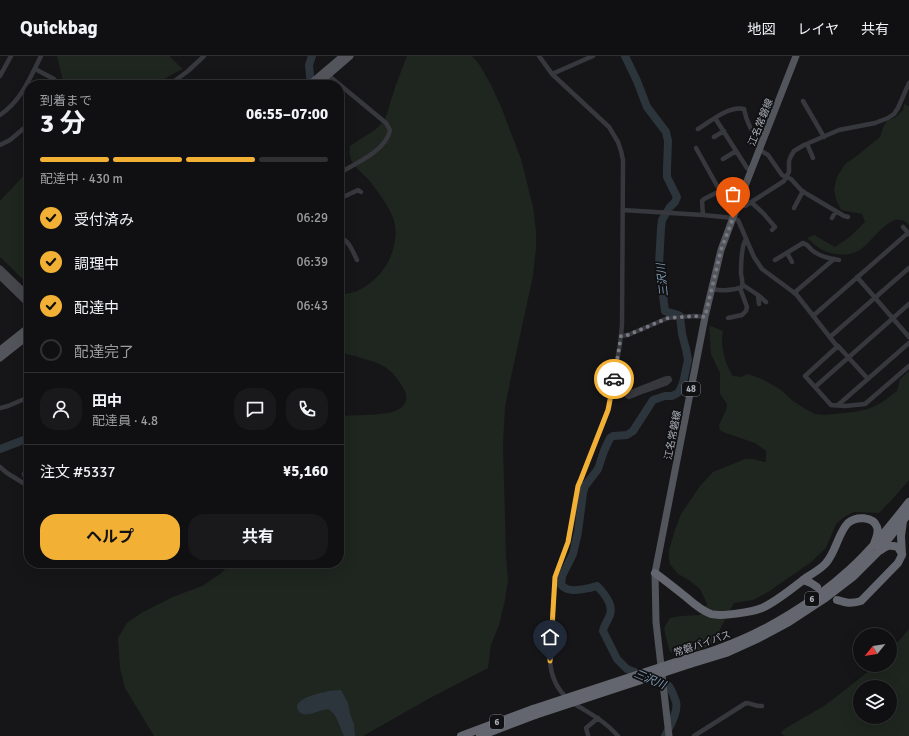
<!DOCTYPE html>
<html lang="ja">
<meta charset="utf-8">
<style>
:root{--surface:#101012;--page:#19191b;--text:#f1f3f6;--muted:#9c9d9f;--line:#303032;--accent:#f2b134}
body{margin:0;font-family:Signika,"Noto Sans JP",sans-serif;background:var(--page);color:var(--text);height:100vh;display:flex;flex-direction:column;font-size:15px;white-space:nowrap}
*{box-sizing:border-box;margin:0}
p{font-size:13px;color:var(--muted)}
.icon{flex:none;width:22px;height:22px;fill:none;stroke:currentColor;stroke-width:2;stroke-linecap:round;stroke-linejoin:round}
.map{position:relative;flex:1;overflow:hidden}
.sheet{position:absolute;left:24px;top:24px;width:320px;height:488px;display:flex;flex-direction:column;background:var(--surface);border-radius:16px;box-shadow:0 4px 16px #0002,0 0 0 1px var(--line)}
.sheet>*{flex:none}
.needle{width:26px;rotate:240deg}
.fabs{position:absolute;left:853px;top:572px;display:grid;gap:8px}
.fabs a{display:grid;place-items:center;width:44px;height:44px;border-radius:50%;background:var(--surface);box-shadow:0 4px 16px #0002,0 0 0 1px var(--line);font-size:20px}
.pin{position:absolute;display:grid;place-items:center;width:34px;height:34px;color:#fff;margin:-41px -17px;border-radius:50% 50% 50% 0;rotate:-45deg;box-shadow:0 0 4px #0007}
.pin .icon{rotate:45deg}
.courier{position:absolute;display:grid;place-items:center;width:40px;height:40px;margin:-20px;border:3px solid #f2b134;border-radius:50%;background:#fff;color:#222;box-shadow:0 1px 5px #0007}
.overview em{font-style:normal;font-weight:700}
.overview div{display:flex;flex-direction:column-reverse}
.overview{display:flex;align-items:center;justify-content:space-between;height:68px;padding:0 16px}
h1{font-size:26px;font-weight:700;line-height:30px}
.bar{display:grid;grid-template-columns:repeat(4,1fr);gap:6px 4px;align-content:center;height:48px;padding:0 16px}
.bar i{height:5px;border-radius:3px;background:var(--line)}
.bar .active{background:var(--accent)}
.bar p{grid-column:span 4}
.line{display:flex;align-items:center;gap:10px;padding:0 16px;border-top:1px solid var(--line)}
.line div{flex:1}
.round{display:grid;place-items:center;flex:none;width:42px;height:42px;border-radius:16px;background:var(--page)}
ol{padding:0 16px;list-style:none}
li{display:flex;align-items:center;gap:12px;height:44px}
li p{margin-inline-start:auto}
li .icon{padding:4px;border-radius:50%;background:var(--accent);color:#111;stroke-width:4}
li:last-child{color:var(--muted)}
li i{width:22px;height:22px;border:2px solid var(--line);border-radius:50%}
.action{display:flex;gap:8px;margin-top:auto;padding:8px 16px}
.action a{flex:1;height:46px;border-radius:16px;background:var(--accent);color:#111;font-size:16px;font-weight:700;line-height:46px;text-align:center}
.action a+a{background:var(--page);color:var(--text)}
header{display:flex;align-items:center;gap:24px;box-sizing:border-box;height:56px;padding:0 20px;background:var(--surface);border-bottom:1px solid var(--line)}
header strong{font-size:19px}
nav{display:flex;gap:22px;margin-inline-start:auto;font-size:14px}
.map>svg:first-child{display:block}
.green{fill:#1e261f;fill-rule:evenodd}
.water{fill:#2c353c}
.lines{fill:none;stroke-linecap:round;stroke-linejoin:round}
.river{stroke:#2c353c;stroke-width:8}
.street{stroke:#37383d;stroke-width:4.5}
.secondary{stroke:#45474d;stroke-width:7}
.primary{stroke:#53555c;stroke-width:7}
.highway{stroke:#63666e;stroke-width:8}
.highway-bridge{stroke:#63666e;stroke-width:8}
.done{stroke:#757880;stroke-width:4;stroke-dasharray:0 7.2}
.route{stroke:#f2b134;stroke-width:5}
.labels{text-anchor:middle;stroke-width:3.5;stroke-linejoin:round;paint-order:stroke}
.shield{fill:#111113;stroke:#7b7e86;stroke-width:1}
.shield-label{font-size:9px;font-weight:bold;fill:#a8adb8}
.street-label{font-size:10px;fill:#a8adb8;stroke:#111113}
.water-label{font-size:11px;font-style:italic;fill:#7f9bb3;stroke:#111113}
</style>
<header>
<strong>Quickbag</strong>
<nav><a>地図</a><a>レイヤ</a><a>共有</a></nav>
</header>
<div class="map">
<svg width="909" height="680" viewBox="0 0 909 680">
<rect width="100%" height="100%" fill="#161618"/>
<!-- green -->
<path class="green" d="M57,0H169L183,13L169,20L157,29H64Z
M407,0H472L479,8L490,27L500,48L521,103L533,151L536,175V193L533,220L511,321L505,351L503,388L506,501L508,524L505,544L499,569L491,589L488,612L432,641L363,680H154L125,632L120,612L118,582L127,567L143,556L173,541L202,530L220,518L232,507H339V360C352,359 390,360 399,353C406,349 408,342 405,335C400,326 394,317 385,311C376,305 351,299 339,296V238C343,238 347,238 351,237C364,234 378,222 385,211C394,197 399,178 393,162C389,150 376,133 368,123C358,112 347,107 350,90C360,82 374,77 382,67C388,60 389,49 392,41C396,27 402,13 407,0Z
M904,48L909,50V169C907,167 904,164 901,164C888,159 869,190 858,195C849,200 836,199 827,196C820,194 813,187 807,182L814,179L835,191L851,180L865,166L862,158L841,154L836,143L834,133L837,121L845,108L858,99L880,81L882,75L883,71L887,65L896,61L903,54Z
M29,114V229L0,201V145Z
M709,270L713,271L723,275C720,288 725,309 733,320L741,321L748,318L762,323L781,334L793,345L804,352L815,358L824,359L854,356L868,353L881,347L897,335L900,323L909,315V424L897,438L879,457L854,456L844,461L836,468L826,492L810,507L768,536L753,544L734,547L720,573L719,583C708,593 691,596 677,600L670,596L667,586L664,572L670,562L680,560L700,559L707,548L700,533L689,524L678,518L670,508L669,502V494L675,474L681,458L700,430L713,416L745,403C752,402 759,405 766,406V395L755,387L723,376L720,374L719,369L726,354L727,348L720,338V317L711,298Z
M909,573V680H785L783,679L781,676L786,672L824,650L845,634L876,609H890V595ZM860,631H890V661H860Z"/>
<!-- water -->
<path class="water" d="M341,634L348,647L350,658L354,668L355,680H344C339,670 338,659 328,653C320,654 309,660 303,658C301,658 299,656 298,654C292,643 319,637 326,636L327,635Z"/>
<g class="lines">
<!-- river -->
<path class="river" d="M625,0L637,25L647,51L666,76L668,85L667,113V121L677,141L675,146L670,151L662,164L661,172L659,209L665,255C670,258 676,257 680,260L682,278L686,293L688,304L683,327L679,336L676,338L672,340H665L653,344L633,375L627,379L613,380L610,382L604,395L598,413L585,430L583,437L578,476L573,498L562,520L561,529C563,531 565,532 567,533C573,536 591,532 597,530C605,538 615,550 609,561C607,566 604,569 603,575L617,603L627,613L669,630C672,635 674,640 676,646C679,655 669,672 665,680
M311,29L309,9L312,0
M0,393L29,382"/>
<!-- street -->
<path class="street" d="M539,0L552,18L609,71L618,86L621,95L623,104L622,269L620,288L609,352L581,423L568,486L555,521L550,605C551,619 556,632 567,642
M35,13L54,23L56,28V29
M552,18L593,0
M328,19L386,67L390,74C387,94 355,108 339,117
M0,20L11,0
M169,29L188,15L204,0
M803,45L824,81
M0,59C21,45 30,22 41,0
M715,62L747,112L751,116
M698,73C711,65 728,50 744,53C746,64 753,81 762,87
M714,81L724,75
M807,88L813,102
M0,89L10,84L29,68
M696,92L720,135L704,143L702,145L703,159
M760,94L768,99L782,119L791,123L801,134L807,138L844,160L848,161
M723,103L736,95
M720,135L722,136L731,154L735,157
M339,143L358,134L361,136
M751,146L763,157L775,171L772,174
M738,148L745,150L784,125L789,116V105L791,100L794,95L804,89L839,74L875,67L888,62L894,58L898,52L909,27
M794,152L803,135
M623,154L703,159L733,162L738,164L754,201L762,213L796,238L836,289L838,290L868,323
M832,162L836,155
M903,171L909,178
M339,177V179
M339,182C349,183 353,196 357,204
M787,197L792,206
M775,204L803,187C809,189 809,192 813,195C820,200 831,203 839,204
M857,221L909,281
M743,229L758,239L766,246
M712,233C722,235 732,235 742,231C743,226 742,222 741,218C741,208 741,190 746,183
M794,237L834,203
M758,239L759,248
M813,260L908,177
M728,262L742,259L746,255L747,251L740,232
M621,280L628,279L668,262L694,260L705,261
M830,281L909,212
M838,290L805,320L831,349L845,350L865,348L909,310
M815,331L909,248
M611,336L626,338L664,323L669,322L670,324L667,327L644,335L629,341L627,340L626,338
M838,349L909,287
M0,352L8,350L29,341
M0,411L7,417L28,430
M24,418C27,424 27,429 26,435L27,484L29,491
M573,647C589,657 605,665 618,680
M588,679L586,672L598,662
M694,680L746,647C752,647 756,651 762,650"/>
<!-- secondary -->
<path class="secondary" d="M0,213L29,241
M0,220L29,248"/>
<!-- primary -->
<path class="primary" d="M309,29L343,0
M319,29L328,19L350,0
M0,294L29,271
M0,302L29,279
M669,680L656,566L655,517L705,261L721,194L738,148L796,0"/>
<!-- highway -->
<path class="highway" d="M881,494C888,489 890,489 898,491L902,498
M655,517C666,525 676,533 686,541C694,548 702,555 711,558C721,561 752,556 762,552C776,546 794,531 807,521C813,517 821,513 826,507C836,496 838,477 848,467C856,460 873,460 877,471C879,476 876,483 874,488
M803,524L811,527L817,531
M837,544C847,547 850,548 861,545L898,507L902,499L901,480L903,465
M688,602C700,599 711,596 723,591C767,575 814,546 849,514C871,494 890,470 909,446
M690,608L726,597L759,582L789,566L824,543L854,520L878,496L909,457
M461,680L533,653
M480,680L535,659"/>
<!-- highway-bridge -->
<path class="highway-bridge" d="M533,653L688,602
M535,659L690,608"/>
</g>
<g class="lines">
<!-- done -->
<path class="done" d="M614,323L621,280L628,279L668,262L694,260L705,261L721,194L733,162"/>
<!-- route -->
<path class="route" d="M550,605L555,521L568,486L578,430L581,423L608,354L614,323"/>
</g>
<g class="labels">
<!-- shield labels -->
<g class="shield">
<rect x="682" y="326" width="18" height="14" rx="3"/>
<rect x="805" y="536" width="14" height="14" rx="3"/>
<rect x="490" y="659" width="14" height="14" rx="3"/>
</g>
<g class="shield-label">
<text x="691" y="336">48</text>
<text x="812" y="546">6</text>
<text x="497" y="669">6</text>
</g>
<!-- street labels -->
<g class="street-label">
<text transform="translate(760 66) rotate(-68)" y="4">江名常磐線</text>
<text transform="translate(672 379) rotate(-79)" y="4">江名常磐線</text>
<text transform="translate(702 587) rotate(-19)" y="4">常磐バイパス</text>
</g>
<!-- water labels -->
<g class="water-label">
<text transform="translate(662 224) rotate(-96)" y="4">三沢川</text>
<text transform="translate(650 623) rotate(23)" y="4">三沢川</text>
</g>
</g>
</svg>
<div class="fabs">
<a><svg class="needle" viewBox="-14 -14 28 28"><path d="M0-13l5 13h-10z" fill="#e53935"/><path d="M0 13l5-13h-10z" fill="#9c9d9f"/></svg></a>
<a><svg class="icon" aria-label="layers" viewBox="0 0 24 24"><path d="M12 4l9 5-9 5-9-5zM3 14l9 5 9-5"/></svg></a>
</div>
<div class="pin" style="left:733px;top:162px;background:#ea580c"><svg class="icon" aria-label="bag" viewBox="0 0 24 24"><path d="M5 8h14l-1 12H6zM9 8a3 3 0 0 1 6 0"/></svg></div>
<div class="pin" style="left:550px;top:605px;background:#1f2937"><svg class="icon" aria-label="home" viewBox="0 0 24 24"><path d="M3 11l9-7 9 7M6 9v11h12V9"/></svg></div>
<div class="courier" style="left:614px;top:323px"><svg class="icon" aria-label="car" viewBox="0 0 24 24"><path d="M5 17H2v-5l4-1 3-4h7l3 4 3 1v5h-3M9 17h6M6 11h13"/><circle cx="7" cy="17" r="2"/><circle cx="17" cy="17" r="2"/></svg></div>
<section class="sheet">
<div class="overview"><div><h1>3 分</h1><p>到着まで</p></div><em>06:55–07:00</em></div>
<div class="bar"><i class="active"></i><i class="active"></i><i class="active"></i><i></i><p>配達中 · 430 m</p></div>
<ol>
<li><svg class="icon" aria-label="check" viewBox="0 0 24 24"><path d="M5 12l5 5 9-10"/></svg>受付済み<p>06:29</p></li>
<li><svg class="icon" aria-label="check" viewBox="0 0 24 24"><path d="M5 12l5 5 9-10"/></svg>調理中<p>06:39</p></li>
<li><svg class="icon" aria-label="check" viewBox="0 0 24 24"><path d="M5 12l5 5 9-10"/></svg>配達中<p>06:43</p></li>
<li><i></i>配達完了</li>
</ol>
<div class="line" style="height:72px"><a class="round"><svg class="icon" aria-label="person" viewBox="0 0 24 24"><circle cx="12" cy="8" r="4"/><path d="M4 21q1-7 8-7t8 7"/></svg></a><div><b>田中</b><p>配達員 · 4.8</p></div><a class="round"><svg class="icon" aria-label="chat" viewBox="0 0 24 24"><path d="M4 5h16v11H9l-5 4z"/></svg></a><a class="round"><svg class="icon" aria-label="phone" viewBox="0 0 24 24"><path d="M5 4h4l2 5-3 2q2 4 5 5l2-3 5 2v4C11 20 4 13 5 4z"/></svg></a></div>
<div class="line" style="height:52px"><div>注文 #5337</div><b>¥5,160</b></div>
<div class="action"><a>ヘルプ</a><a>共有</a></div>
</section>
</div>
